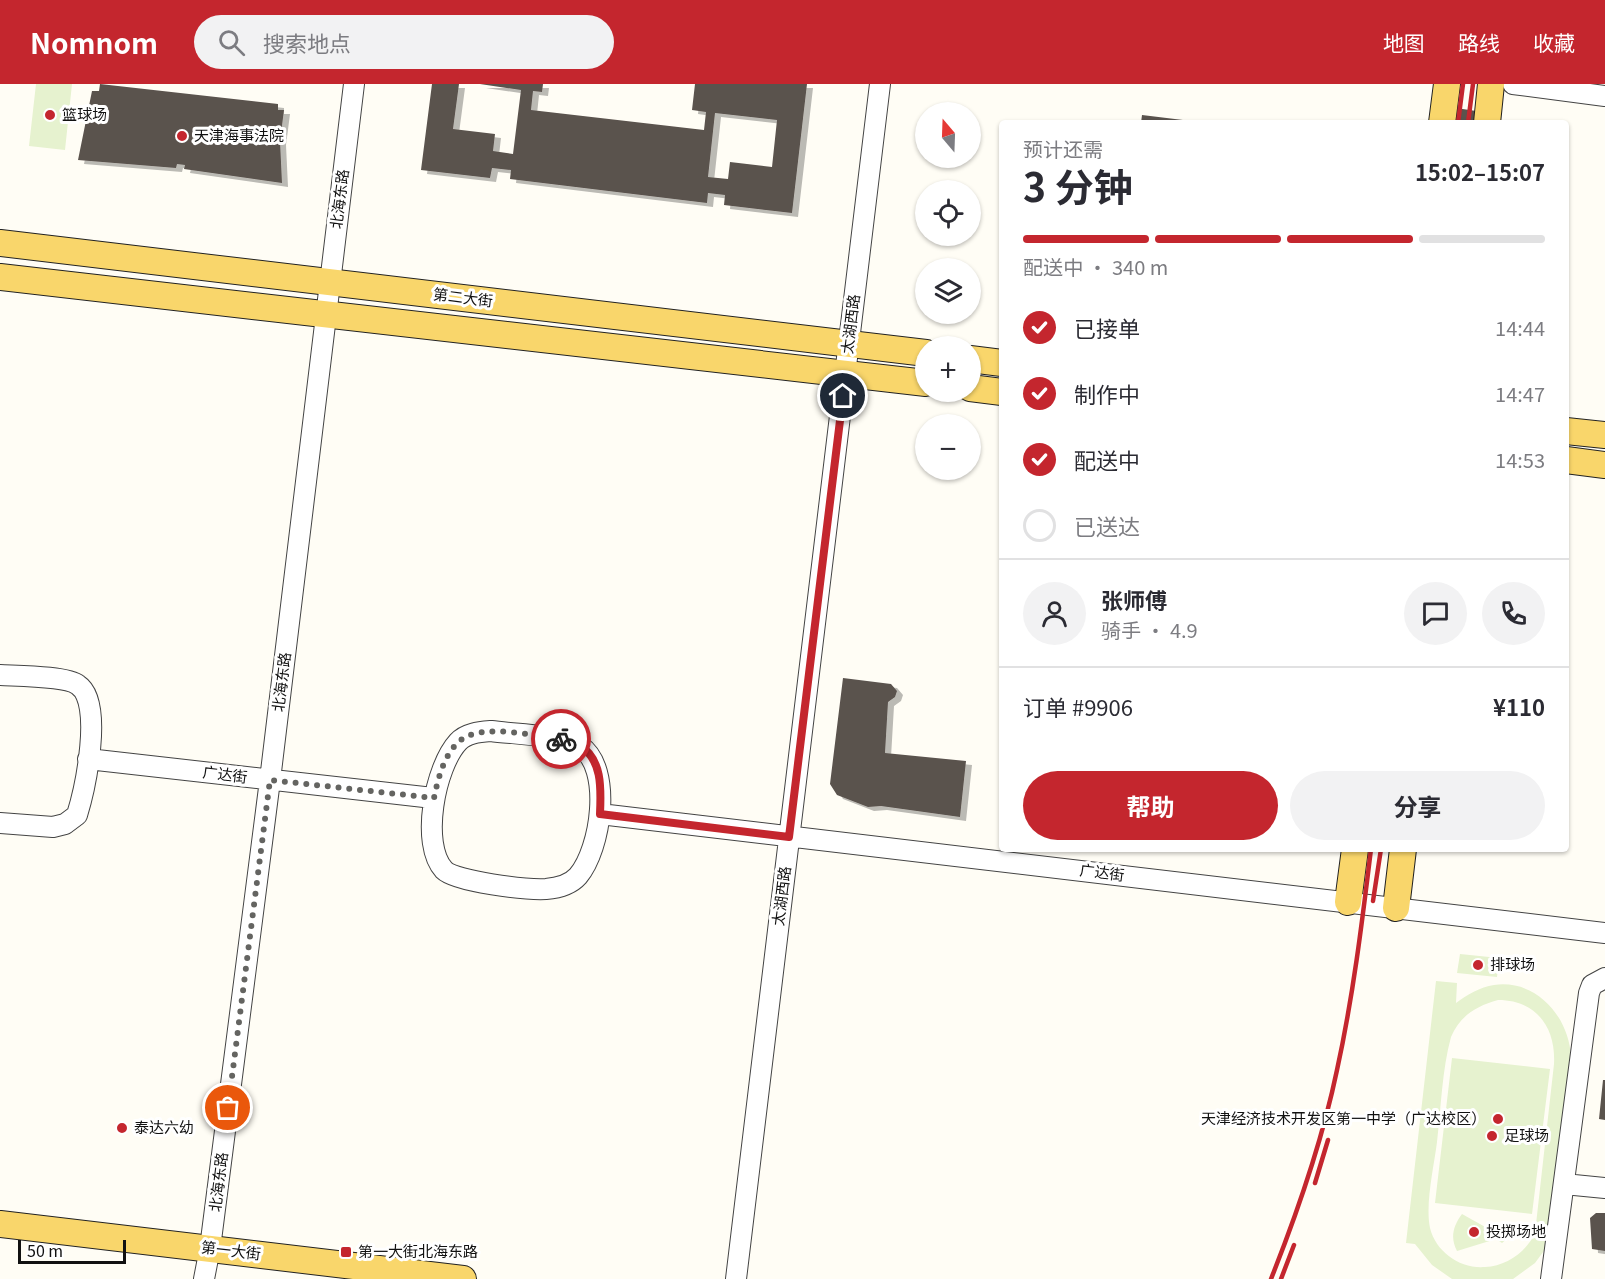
<!DOCTYPE html>
<html lang="zh">
<meta charset="utf-8">
<style>
:root{--surface:#fff;--page:#f2f2f3;--text:#2b2b33;--muted:#7c7c81;--line:#e1e1e2;--accent:#c4262e}
body{margin:0;font-family:Georgia,"Noto Sans SC",serif;background:var(--page);color:var(--text);height:100vh;display:flex;flex-direction:column;font-size:22px;white-space:nowrap}
*{box-sizing:border-box;margin:0}
p{font-size:20px;color:var(--muted)}
.icon{flex:none;width:33px;height:33px;fill:none;stroke:currentColor;stroke-width:2;stroke-linecap:round;stroke-linejoin:round}
.map{position:relative;flex:1;overflow:hidden}
.drawer{position:absolute;left:999px;top:36px;width:570px;height:732px;display:flex;flex-direction:column;background:var(--surface);border-radius:6px;box-shadow:0 2px 4px #0004}
.drawer>*{flex:none}
.needle{width:39px;rotate:341deg}
.buttons{position:absolute;left:915px;top:18px;display:grid;gap:12px}
.buttons a{display:grid;place-items:center;width:66px;height:66px;border-radius:50%;background:var(--surface);box-shadow:0 2px 4px #0004;font-size:30px}
.scale{position:absolute;left:18px;bottom:15px;width:108px;box-sizing:border-box;padding-left:6px;border:3px solid #111;border-top:0;font-size:16px;line-height:21px;white-space:nowrap;color:#111;-webkit-text-stroke:4px #fff;paint-order:stroke}
.pin{position:absolute;display:grid;place-items:center;width:51px;height:51px;color:#fff;margin:-26px;border:3px solid #fff;border-radius:50%;box-shadow:0 2px 6px #0007}
.courier{position:absolute;display:grid;place-items:center;width:60px;height:60px;margin:-30px;border:4px solid #c4262e;border-radius:50%;background:#fff;color:#222;box-shadow:0 2px 8px #0007}
.head em{font-style:normal;font-weight:700}
.head div{display:flex;flex-direction:column-reverse}
.head{display:flex;align-items:center;justify-content:space-between;height:102px;padding:0 24px}
h1{font-size:39px;font-weight:700;line-height:45px}
.bar{display:grid;grid-template-columns:repeat(4,1fr);gap:9px 6px;align-content:center;height:72px;padding:0 24px}
.bar i{height:8px;border-radius:4px;background:var(--line)}
.bar .selected{background:var(--accent)}
.bar p{grid-column:span 4}
.line{display:flex;align-items:center;gap:15px;padding:0 24px;border-top:2px solid var(--line)}
.line div{flex:1}
.round{display:grid;place-items:center;flex:none;width:63px;height:63px;border-radius:32px;background:var(--page)}
ol{padding:0 24px;list-style:none}
li{display:flex;align-items:center;gap:18px;height:66px}
li p{margin-inline-start:auto}
li .icon{padding:6px;border-radius:50%;background:var(--accent);color:#fff;stroke-width:4}
li:last-child{color:var(--muted)}
li i{width:33px;height:33px;border:3px solid var(--line);border-radius:50%}
.cta{display:flex;gap:12px;margin-top:auto;padding:12px 24px}
.cta a{flex:1;height:69px;border-radius:36px;background:var(--accent);color:#fff;font-size:24px;font-weight:700;line-height:69px;text-align:center}
.cta a+a{background:var(--page);color:var(--text)}
header{display:flex;align-items:center;gap:36px;box-sizing:border-box;height:84px;padding:0 30px;background:var(--accent);color:#fff}
header strong{font-size:28px}
nav{display:flex;gap:33px;margin-inline-start:auto;font-size:21px}
.search{width:420px;height:54px;background:var(--page);display:flex;align-items:center;gap:15px;box-sizing:border-box;padding:0 21px;border-radius:33px;color:var(--muted);font-size:22px}
.map>svg:first-child{display:block}
.pitch{fill:#e6f2cf;fill-rule:evenodd}
.building{fill:#5a524d;fill-rule:evenodd;filter:url(#shadow)}
.lines{fill:none;stroke-linecap:round;stroke-linejoin:round}
.minor-casing{stroke:#444;stroke-width:22}
.major-casing{stroke:#222;stroke-width:28}
.minor{stroke:#fff;stroke-width:20}
.major{stroke:#f9d66b;stroke-width:26}
.rail{stroke:#c4262e;stroke-width:4.5}
.done{stroke:#646461;stroke-width:6;stroke-dasharray:0 10.8}
.route{stroke:#c4262e;stroke-width:8}
.poi-dot{fill:#c4262e;stroke:#fff;stroke-width:2}
.labels{text-anchor:middle;stroke-width:6;stroke-linejoin:round;paint-order:stroke}
.poi-label{font-size:15px;fill:#111;stroke:#fff;text-anchor:start}
.street-label{font-size:15px;fill:#111;stroke:#fff}
</style>
<header>
<strong>Nomnom</strong>
<div class="search"><svg class="icon" aria-label="search" viewBox="0 0 24 24"><circle cx="10" cy="10" r="6"/><path d="M15 15l6 6"/></svg>搜索地点</div>
<nav><a>地图</a><a>路线</a><a>收藏</a></nav>
</header>
<div class="map">
<svg width="1605" height="1195" viewBox="0 0 1605 1195">
<defs>
<filter id="shadow"><feDropShadow dx="6" dy="4" stdDeviation="0" flood-color="#0004"/></filter>
</defs>
<rect width="100%" height="100%" fill="#fffdf5"/>
<!-- pitch -->
<path class="pitch" d="M36,0H72L65,66L29,62Z
M1460,870L1499,874L1497,893L1457,889Z
M1436,897L1457,899L1456,919C1467,911 1480,903 1494,901C1537,895 1569,933 1571,973L1546,1164L1535,1179L1513,1195H1452L1432,1181L1415,1160L1406,1159ZM1498,916C1536,916 1556,943 1554,980L1535,1149C1526,1168 1507,1182 1485,1183C1460,1185 1436,1168 1430,1144C1425,1120 1434,1082 1437,1058C1441,1024 1442,986 1451,953C1460,932 1476,922 1498,916Z
M1452,974L1550,985L1532,1130L1435,1119Z
M1462,1130L1496,1149L1504,1147L1508,1154L1502,1159L1496,1155L1457,1167C1450,1154 1453,1142 1462,1130Z"/>
<!-- building -->
<path class="building" d="M100,0L278,20V26H284L280,57L282,99L184,85L185,81L177,80L176,84L78,76L92,7H99Z
M432,0H459L453,45L495,50L493,67L513,70L521,6L480,0H543L542,8L533,7L531,26L704,46L706,28L692,26L695,0H807L792,129L724,121L725,111L708,109L707,119L510,95L511,86L492,84L490,94L421,86ZM715,29L777,36L772,83L730,78L728,95L708,93Z
M1449,23L1483,28L1482,39H1447Z
M1142,31L1183,36V39H1141Z
M843,594L891,600L897,607L895,613L888,618L885,669L966,677L960,733L881,722L868,723L837,711L830,700Z
M1603,996H1605V1036L1599,1035Z
M1596,1129H1605V1167L1592,1165L1590,1134Z"/>
<g class="lines">
<!-- minor casing -->
<g class="minor-casing">
<path id="minor" d="M1513,0L1605,12
M0,591C17,592 67,592 78,601C104,618 85,705 77,731L65,740L53,743L0,739
M491,647C512,650 564,651 580,662C613,684 601,765 578,792C570,801 558,804 546,805C527,806 456,798 444,786C420,760 435,683 458,658C466,649 479,648 491,647Z
M88,675L433,714
M600,730L1605,849
M1564,1100L1605,1104
M204,1195L210,1164L270,696L354,0
M736,1195L880,0
M1551,1195L1589,909L1592,901L1605,894"/>
</g>
<!-- major casing -->
<g class="major-casing">
<path id="major" d="M1442,39L1447,0
M1487,39L1491,0
M0,159L926,269
M0,193L926,299
M970,275L1002,279
M970,304L1002,308
M1566,347L1605,351
M1566,376L1605,381
M1348,818L1355,765
M1396,824L1403,765
M0,1140L463,1195"/>
</g>
<!-- minor -->
<use href="#minor" class="minor"/>
<!-- major -->
<use href="#major" class="major"/>
<!-- rail -->
<path class="rail" d="M1458,39L1463,0
M1468,39L1473,0
M1373,817L1381,765
M1315,1099L1328,1056
M1271,1195C1298,1127 1322,1058 1337,986C1353,913 1362,839 1371,765
M1281,1195L1294,1161"/>
</g>
<g class="lines">
<!-- done -->
<path class="done" d="M228,1024L270,696L434,714C438,695 444,669 461,656C482,639 535,652 561,655"/>
<!-- route -->
<path class="route" d="M561,655C567,657 574,658 579,661C603,675 601,706 600,730L789,753L843,312"/>
</g>
<!-- markers -->
<g class="poi-dot">
<circle cx="50" cy="31" r="6"/>
<circle cx="182" cy="52" r="6"/>
<circle cx="1478" cy="881" r="6"/>
<circle cx="1498" cy="1035" r="6"/>
<circle cx="122" cy="1044" r="6"/>
<circle cx="1492" cy="1052" r="6"/>
<circle cx="1474" cy="1148" r="6"/>
<rect x="340" y="1162" width="12" height="12" rx="3"/>
</g>
<g class="labels">
<!-- poi labels -->
<g class="poi-label">
<text x="62" y="36">篮球场</text>
<text x="194" y="57">天津海事法院</text>
<text x="1490" y="886">排球场</text>
<text x="1486" y="1040" text-anchor="end">天津经济技术开发区第一中学（广达校区）</text>
<text x="134" y="1049">泰达六幼</text>
<text x="1504" y="1057">足球场</text>
<text x="1486" y="1153">投掷场地</text>
<text x="358" y="1173">第一大街北海东路</text>
</g>
<!-- street labels -->
<g class="street-label">
<text transform="translate(340 115) rotate(-83)" y="5">北海东路</text>
<text transform="translate(463 214) rotate(7)" y="5">第二大街</text>
<text transform="translate(851 240) rotate(-83)" y="5">太湖西路</text>
<text transform="translate(282 598) rotate(-83)" y="5">北海东路</text>
<text transform="translate(225 691) rotate(7)" y="5">广达街</text>
<text transform="translate(1102 789) rotate(7)" y="5">广达街</text>
<text transform="translate(782 812) rotate(-83)" y="5">太湖西路</text>
<text transform="translate(219 1098) rotate(-83)" y="5">北海东路</text>
<text transform="translate(231 1167) rotate(7)" y="5">第一大街</text>
</g>
</g>
</svg>
<div class="buttons">
<a><svg class="needle" viewBox="-14 -14 28 28"><path d="M0-13l5 13h-10z" fill="#e53935"/><path d="M0 13l5-13h-10z" fill="#7c7c81"/></svg></a>
<a><svg class="icon" aria-label="locate" viewBox="0 0 24 24"><circle cx="12" cy="12" r="6"/><path d="M12 2v4M12 18v4M2 12h4M18 12h4"/></svg></a>
<a><svg class="icon" aria-label="layers" viewBox="0 0 24 24"><path d="M12 4l9 5-9 5-9-5zM3 14l9 5 9-5"/></svg></a>
<a>+</a>
<a>−</a>
</div>
<div class="scale">50 m</div>
<div class="pin" style="left:228px;top:1024px;background:#ea580c"><svg class="icon" aria-label="bag" viewBox="0 0 24 24"><path d="M5 8h14l-1 12H6zM9 8a3 3 0 0 1 6 0"/></svg></div>
<div class="pin" style="left:843px;top:312px;background:#1f2937"><svg class="icon" aria-label="home" viewBox="0 0 24 24"><path d="M3 11l9-7 9 7M6 9v11h12V9"/></svg></div>
<div class="courier" style="left:561px;top:655px"><svg class="icon" aria-label="bike" viewBox="0 0 24 24"><circle cx="6" cy="16" r="4"/><circle cx="18" cy="16" r="4"/><path d="M6 16l4-8h5l3 8M10 8l3 8H6M13 5h3"/></svg></div>
<section class="drawer">
<div class="head"><div><h1>3 分钟</h1><p>预计还需</p></div><em>15:02–15:07</em></div>
<div class="bar"><i class="selected"></i><i class="selected"></i><i class="selected"></i><i></i><p>配送中 · 340 m</p></div>
<ol>
<li><svg class="icon" aria-label="check" viewBox="0 0 24 24"><path d="M5 12l5 5 9-10"/></svg>已接单<p>14:44</p></li>
<li><svg class="icon" aria-label="check" viewBox="0 0 24 24"><path d="M5 12l5 5 9-10"/></svg>制作中<p>14:47</p></li>
<li><svg class="icon" aria-label="check" viewBox="0 0 24 24"><path d="M5 12l5 5 9-10"/></svg>配送中<p>14:53</p></li>
<li><i></i>已送达</li>
</ol>
<div class="line" style="height:108px"><a class="round"><svg class="icon" aria-label="person" viewBox="0 0 24 24"><circle cx="12" cy="8" r="4"/><path d="M4 21q1-7 8-7t8 7"/></svg></a><div><b>张师傅</b><p>骑手 · 4.9</p></div><a class="round"><svg class="icon" aria-label="chat" viewBox="0 0 24 24"><path d="M4 5h16v11H9l-5 4z"/></svg></a><a class="round"><svg class="icon" aria-label="phone" viewBox="0 0 24 24"><path d="M5 4h4l2 5-3 2q2 4 5 5l2-3 5 2v4C11 20 4 13 5 4z"/></svg></a></div>
<div class="line" style="height:78px"><div>订单 #9906</div><b>¥110</b></div>
<div class="cta"><a>帮助</a><a>分享</a></div>
</section>
</div>
